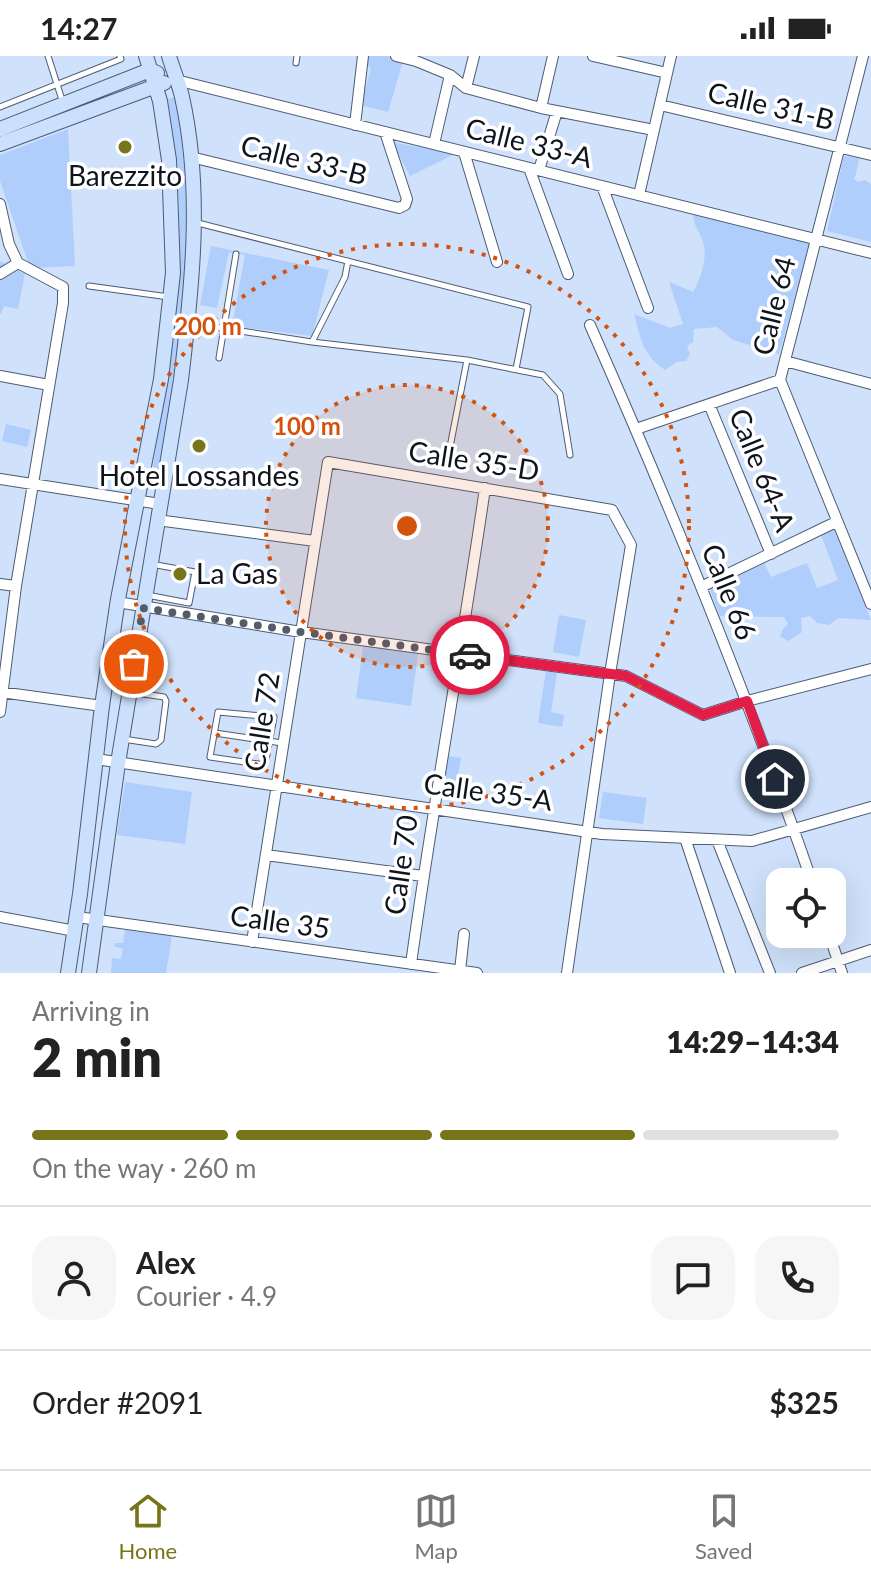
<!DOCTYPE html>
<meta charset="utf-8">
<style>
:root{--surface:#fff;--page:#f6f6f6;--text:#222;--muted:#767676;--line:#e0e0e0;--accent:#77751a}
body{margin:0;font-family:Lato,sans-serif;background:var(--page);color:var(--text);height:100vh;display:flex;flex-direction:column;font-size:30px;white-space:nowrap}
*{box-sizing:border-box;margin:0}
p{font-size:26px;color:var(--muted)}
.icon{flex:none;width:44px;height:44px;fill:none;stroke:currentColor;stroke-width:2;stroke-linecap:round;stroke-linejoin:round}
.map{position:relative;height:917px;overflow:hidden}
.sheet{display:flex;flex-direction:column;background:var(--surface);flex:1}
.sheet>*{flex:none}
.buttons{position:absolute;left:766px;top:812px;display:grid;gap:16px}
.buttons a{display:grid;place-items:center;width:80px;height:80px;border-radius:16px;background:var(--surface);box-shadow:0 8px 32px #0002;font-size:40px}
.pin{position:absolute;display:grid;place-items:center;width:68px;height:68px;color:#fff;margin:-34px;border:4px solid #fff;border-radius:50%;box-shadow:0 2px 8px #0007}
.courier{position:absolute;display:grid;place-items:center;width:80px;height:80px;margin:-40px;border:6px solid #e11d48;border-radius:50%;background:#fff;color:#222;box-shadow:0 2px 10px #0007}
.head em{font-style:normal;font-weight:800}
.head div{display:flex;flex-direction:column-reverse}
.head{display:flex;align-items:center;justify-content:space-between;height:136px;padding:0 32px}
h1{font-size:52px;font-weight:800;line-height:60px}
.bar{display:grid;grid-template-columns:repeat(4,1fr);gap:12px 8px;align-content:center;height:96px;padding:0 32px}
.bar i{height:10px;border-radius:6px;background:var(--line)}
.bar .selected{background:var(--accent)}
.bar p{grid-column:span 4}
.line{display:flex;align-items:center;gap:20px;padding:0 32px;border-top:2px solid var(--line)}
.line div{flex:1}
.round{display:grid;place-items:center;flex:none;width:84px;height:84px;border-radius:24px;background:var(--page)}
.status{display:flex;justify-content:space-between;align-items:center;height:56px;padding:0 40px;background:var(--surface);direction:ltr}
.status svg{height:22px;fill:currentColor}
.tabs{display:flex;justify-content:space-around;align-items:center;height:112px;border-top:2px solid var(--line);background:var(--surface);font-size:22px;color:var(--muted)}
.tabs a{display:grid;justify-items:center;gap:4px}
.tabs .selected{color:var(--accent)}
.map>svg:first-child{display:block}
.green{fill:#afcefb}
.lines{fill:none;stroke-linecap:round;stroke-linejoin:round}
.lane-casing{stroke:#4d5c72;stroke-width:7}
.street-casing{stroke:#4d5c72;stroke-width:12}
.secondary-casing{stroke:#4d5c72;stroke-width:16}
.lane{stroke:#fff;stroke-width:5}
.street{stroke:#fff;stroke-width:10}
.secondary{stroke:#cbe0fd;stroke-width:14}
.done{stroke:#525c6b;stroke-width:8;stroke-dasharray:0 14.4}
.route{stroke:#e11d48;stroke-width:10}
.ring{fill:none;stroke:#d2520e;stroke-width:4;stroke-dasharray:4 8}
.poi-dot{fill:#77751a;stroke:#fff;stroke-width:3}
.labels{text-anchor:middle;stroke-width:7;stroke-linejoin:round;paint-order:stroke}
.street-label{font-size:28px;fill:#0e141d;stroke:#fff}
.poi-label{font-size:28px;fill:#0e141d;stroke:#fff}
.centre{fill:#d2520e;stroke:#fff;stroke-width:4}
.ring-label{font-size:24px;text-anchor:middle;font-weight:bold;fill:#d2520e;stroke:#fff;stroke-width:7;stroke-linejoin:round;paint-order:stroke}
</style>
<div class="status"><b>14:27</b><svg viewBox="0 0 49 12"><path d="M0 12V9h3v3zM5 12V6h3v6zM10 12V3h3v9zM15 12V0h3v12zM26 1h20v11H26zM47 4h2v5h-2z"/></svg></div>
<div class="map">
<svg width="871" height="917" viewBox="0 0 871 917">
<rect width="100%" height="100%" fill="#cfe1fb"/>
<!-- green -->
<path class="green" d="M355,0H387L403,5L388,56L361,49L371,12Z
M176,41C182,82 186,122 187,163C188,252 171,343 158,431L150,430C163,343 179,255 179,166C179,125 174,84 168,43Z
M68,73L75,210L30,212L0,125V99Z
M392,86L455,98L410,120Z
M844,100L859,102L856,118L854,123L858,126L865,124L871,128V186L827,175Z
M693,158L810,187L779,298L733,284L717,271L694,273L693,286L687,290L690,298L686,305L677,306L665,314C642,298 641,283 634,258L670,272L683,268L669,226L693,236C700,224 707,204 704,190C702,178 693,171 693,158Z
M211,190L329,214L312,280L232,270L245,199L229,196L217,252L200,249Z
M0,205L25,218L18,253L4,250L1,258H0Z
M6,368L31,374L27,391L2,385Z
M834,473L871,564L838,562L829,569L817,567L810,560L801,562L802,576L788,585L780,580L783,573L788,568L784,561L720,560L709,531L764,507L771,521L807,507L817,532L838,524L821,479Z
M559,559L586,564L579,601L553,596Z
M364,584L419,592L411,650L356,642Z
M546,615L557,617L551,656L564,659L562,671L538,667Z
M448,700L461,702L454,744L442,742Z
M125,726L192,736L185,788L117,779Z
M603,736L647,742L643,768L599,762Z
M125,874L172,880L166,917H111L112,902L121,903L123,893L114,890L115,887H123Z"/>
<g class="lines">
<!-- lane casing -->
<g class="lane-casing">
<path id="lane" d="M48,0L63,47
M296,7L297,0
M0,51L121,3L120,0
M194,166L528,251L516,313
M89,230L169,241
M189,267L312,286L467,304L543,319L560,338L570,399
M312,286L345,221L348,205
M219,302L236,198
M450,391L467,304
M147,539L189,547L195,516L151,508
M218,656L274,661L265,709L210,701Z
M215,677L282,687
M123,683L156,688L161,684L166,645L164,641L130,636"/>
</g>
<!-- street casing -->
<g class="street-casing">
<path id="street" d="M396,0L416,5L450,19L466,32L541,52L654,74
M593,0L667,17
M863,0L780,324L871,548
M176,24L871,197
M466,32L474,0
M660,49L871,99
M541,52L553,0
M355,69L363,0
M434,88L450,19
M464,96L497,206
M191,101L399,152L405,149L407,143L385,76
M529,112L568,218
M539,114L557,55
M602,130L648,252
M639,139L671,0
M0,148L9,188L18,207
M0,218L18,207
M590,269C671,452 747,637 812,826
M785,305L871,328
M0,320L49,329
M709,348L771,498
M636,373L780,324
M0,423L160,448
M157,464L315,485
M0,528L16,530
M701,531L836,466
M117,546L301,576L626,620L703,659L747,645L871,613
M0,636L102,650
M0,656L16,530L63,247V231L18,207
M96,703L602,778L752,785L871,751
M685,782L730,917
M717,784L770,917
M266,799L423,820
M0,861L75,875
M77,861L477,917
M829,878L842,917
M252,886L328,406L612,454L631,489L610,618L567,917
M411,908C433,749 462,591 485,432
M460,915L464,878
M802,917L871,894"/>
</g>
<!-- secondary casing -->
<g class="secondary-casing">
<path id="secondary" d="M0,73L150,14L157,17
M0,88L164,27
M68,917L80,838L102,650L118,543L161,323L173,217L169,104L160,45L146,0
M89,917L118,707L181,324C192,232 203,134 182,41C179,27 173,14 169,0"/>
</g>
<!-- lane -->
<use href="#lane" class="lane"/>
<!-- street -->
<use href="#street" class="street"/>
<!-- secondary -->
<use href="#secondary" class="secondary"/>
</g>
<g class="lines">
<!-- done -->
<path class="done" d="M134,608L143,552L301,576L470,599"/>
<!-- route -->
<path class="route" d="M470,599L626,620L703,659L747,645L775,723"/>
</g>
<!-- distance rings -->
<circle cx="407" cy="470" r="141" fill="#d2520e" fill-opacity=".12"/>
<g class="ring">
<circle cx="407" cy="470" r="141"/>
<circle cx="407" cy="470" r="282"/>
</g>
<!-- markers -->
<g class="poi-dot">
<circle cx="125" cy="91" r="8"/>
<circle cx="199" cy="390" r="8"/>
<circle cx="180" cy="518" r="8"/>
</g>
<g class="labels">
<!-- street labels -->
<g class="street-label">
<text transform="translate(771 50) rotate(13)" y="10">Calle 31-B</text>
<text transform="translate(529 87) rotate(14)" y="10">Calle 33-A</text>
<text transform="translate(304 104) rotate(14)" y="10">Calle 33-B</text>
<text transform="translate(774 250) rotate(-76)" y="10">Calle 64</text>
<text transform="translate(474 405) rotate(9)" y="10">Calle 35-D</text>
<text transform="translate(762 414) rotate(68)" y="10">Calle 64-A</text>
<text transform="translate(729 536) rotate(68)" y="10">Calle 66</text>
<text transform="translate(262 666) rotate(-81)" y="10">Calle 72</text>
<text transform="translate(488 736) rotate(8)" y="10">Calle 35-A</text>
<text transform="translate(401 809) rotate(-82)" y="10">Calle 70</text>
<text transform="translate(280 866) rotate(8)" y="10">Calle 35</text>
</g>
<!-- poi labels -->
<g class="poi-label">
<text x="125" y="130">Barezzito</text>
<text x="199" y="430">Hotel Lossandes</text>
<text x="196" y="528" text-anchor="start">La Gas</text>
</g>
</g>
<circle cx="407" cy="470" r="12" class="centre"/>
<g class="ring-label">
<text x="208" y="279">200 m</text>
<text x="307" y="379">100 m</text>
</g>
</svg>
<div class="buttons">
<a><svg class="icon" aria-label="locate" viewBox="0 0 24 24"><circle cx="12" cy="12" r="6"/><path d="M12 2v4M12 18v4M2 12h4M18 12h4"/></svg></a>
</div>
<div class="pin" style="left:134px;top:608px;background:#ea580c"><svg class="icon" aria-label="bag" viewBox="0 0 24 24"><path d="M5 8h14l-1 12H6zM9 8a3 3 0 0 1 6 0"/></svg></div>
<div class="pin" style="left:775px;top:723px;background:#1f2937"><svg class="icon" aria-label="home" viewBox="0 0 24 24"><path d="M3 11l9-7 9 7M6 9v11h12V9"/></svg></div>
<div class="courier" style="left:470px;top:599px"><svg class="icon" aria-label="car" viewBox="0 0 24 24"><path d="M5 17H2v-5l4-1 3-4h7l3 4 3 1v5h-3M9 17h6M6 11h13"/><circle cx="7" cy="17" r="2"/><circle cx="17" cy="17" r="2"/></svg></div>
</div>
<section class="sheet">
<div class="head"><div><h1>2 min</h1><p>Arriving in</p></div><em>14:29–14:34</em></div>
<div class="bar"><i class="selected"></i><i class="selected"></i><i class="selected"></i><i></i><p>On the way · 260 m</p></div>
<div class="line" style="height:144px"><a class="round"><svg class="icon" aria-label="person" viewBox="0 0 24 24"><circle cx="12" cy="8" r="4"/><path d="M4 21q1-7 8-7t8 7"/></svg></a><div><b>Alex</b><p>Courier · 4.9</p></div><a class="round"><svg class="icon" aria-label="chat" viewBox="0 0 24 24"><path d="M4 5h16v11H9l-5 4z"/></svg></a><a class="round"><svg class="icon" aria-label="phone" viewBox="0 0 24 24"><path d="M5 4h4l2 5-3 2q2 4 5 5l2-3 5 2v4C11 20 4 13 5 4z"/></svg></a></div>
<div class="line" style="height:104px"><div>Order #2091</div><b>$325</b></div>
</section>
<nav class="tabs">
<a class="selected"><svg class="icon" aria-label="home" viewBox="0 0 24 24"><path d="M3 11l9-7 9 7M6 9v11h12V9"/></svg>Home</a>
<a><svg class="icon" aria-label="map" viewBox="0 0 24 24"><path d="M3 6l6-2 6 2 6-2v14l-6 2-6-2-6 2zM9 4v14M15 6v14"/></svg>Map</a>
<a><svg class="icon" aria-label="saved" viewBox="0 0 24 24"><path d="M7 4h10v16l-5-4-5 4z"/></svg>Saved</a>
</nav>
